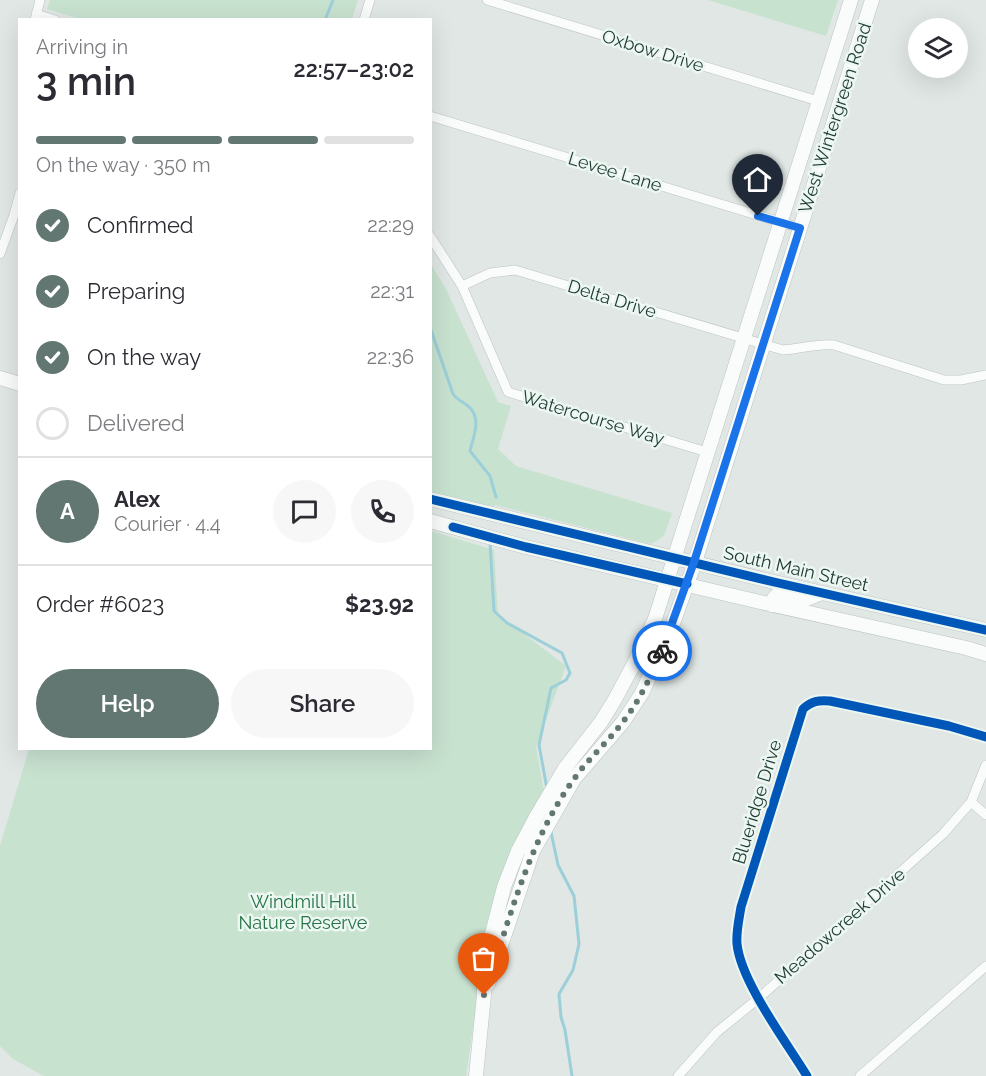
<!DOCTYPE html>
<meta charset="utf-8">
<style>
:root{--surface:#fff;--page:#f7f7f7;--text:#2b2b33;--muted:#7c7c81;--line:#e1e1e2;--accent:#627771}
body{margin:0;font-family:Raleway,sans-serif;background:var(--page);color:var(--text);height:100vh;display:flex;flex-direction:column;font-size:22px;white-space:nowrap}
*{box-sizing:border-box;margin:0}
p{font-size:20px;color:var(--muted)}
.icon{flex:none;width:33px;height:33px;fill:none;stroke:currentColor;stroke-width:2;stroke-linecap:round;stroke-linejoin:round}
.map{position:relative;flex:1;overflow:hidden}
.details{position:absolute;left:18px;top:18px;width:414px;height:732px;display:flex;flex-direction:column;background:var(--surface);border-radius:0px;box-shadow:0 6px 24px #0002}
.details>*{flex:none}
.controls{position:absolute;left:908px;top:18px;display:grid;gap:12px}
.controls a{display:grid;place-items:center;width:60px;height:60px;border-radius:50%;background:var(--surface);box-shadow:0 6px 24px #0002;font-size:30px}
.pin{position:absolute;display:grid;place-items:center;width:51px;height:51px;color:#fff;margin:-62px -26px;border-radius:50% 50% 50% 0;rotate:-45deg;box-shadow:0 0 6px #0007}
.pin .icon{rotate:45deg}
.courier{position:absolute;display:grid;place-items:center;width:60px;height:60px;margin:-30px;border:4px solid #1a73e8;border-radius:50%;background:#fff;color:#222;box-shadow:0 2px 8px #0007}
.overview em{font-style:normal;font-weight:600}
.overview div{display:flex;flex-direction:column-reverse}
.overview{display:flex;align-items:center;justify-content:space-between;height:102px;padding:0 18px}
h1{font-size:39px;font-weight:600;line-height:45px}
.bar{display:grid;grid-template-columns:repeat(4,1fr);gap:9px 6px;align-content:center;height:72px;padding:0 18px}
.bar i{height:8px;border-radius:4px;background:var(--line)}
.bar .selected{background:var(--accent)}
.bar p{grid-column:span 4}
.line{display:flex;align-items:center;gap:15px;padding:0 18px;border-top:2px solid var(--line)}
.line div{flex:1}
.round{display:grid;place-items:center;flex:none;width:63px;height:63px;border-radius:32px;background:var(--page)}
ol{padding:0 18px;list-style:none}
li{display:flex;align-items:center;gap:18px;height:66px}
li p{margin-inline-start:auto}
li .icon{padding:6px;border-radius:50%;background:var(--accent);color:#fff;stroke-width:4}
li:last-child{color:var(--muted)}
li i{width:33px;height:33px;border:3px solid var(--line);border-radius:50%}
.primary-button{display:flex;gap:12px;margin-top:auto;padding:12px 18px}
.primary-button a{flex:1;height:69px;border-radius:36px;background:var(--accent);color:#fff;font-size:24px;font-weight:600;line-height:69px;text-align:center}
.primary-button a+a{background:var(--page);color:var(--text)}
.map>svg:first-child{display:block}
.green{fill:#c8e2d0}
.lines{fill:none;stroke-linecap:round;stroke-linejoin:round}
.stream{stroke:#9dcfd9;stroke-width:3}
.street-casing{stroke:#bdc4c1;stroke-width:10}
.secondary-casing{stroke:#bcc5c1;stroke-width:15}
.street{stroke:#fafbfb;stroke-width:9}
.secondary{stroke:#fafbfb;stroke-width:14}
.cycleway-casing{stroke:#edf7f2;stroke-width:13}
.cycleway{stroke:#0057b8;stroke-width:9}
.done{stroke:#627771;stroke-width:6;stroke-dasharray:0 10.8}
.route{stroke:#1a73e8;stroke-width:8}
.labels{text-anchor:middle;stroke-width:5;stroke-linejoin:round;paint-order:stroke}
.street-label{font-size:18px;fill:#1e3a33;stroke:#edf7f2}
.park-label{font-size:18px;fill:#267346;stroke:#edf7f2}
</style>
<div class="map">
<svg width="986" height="1076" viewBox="0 0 986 1076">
<rect width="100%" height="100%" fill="#e0e7e4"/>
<!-- green -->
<path class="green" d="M50,0H358L352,19L84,20L47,9Z
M708,0H838L826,36Z
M430,263L446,289L498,402L511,406L498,449L516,466L672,513L664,536L651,544L495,505L491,512L431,494Z
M431,531L494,550L498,614L566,666L536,747L545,797L508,883L484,952L466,1076H44L13,1059L0,1046V846L29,749L430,748Z"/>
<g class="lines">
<!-- stream -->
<path class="stream" d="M325,20L333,0
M430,327L453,394C458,401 466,403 471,409C481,421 473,438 470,451L490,476L496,497
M490,543L494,611L507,623L562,653L570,673L566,680L551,688L539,745L547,789
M551,832L558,865L574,896L579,944L573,970L559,994L561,1017L565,1030L572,1076"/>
<!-- street casing -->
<g class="street-casing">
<path id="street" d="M487,0L818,101
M36,14L55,20
M35,20L40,0
M364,20L370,0
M430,116L800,228
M430,236L462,286L508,392L707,452
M0,254L14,215L20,193
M462,286L490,273L515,270L783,350C801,349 817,343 834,345L944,380H961L986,375
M971,802L986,815
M678,1076L717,1032L759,998L943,834L971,802L986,765
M807,1076C787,1043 741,982 737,944C736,932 739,919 741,907L803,709C812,701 818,700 830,701L949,726L986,737
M860,1076L986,966"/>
</g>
<!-- secondary casing -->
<g class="secondary-casing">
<path id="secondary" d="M0,378L20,384
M430,499L774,582L986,630
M430,521L526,547L760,602L966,648L986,654
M772,605L774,598L778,594L804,600L822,593
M488,984L533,851L574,779L623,722L642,693L671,629L695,562L872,0
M476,1076L484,995V965L504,887L518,851L536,817L565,768L601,722L614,701L636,660L655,619L851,0"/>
</g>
<!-- street -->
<use href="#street" class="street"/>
<!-- secondary -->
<use href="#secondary" class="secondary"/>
<!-- cycleway casing -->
<g class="cycleway-casing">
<path id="cycleway" d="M430,499L774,582L986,630
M453,527L526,547L687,584
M807,1076C787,1043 741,982 737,944C736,932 739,919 741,907L803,709C812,701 818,700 830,701L949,726L986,737"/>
</g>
<!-- cycleway -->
<use href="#cycleway" class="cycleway"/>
</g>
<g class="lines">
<!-- done -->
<path class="done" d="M484,995C509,922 528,842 574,779C588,759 607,743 622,723C639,702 651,676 662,651"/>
<!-- route -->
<path class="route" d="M662,651L694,562L800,228L758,216"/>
</g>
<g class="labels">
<!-- street labels -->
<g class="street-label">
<text transform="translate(653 51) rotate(17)" y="6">Oxbow Drive</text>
<text transform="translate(835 118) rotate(-72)" y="6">West Wintergreen Road</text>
<text transform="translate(615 172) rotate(17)" y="6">Levee Lane</text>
<text transform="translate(612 299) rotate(17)" y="6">Delta Drive</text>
<text transform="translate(593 418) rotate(17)" y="6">Watercourse Way</text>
<text transform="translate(796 569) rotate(13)" y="6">South Main Street</text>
<text transform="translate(757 802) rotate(-73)" y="6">Blueridge Drive</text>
<text transform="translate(840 926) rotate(-41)" y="6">Meadowcreek Drive</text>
</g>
<!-- park labels -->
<g class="park-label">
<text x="303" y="908">Windmill Hill<tspan x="303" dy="21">Nature Reserve</tspan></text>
</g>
</g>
</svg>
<div class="controls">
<a><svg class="icon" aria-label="layers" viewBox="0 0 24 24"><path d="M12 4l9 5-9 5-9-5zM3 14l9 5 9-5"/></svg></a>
</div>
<div class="pin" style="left:484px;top:995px;background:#ea580c"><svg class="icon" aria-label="bag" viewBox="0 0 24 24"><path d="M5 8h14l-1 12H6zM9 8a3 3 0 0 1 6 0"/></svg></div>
<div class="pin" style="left:758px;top:216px;background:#1f2937"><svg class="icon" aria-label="home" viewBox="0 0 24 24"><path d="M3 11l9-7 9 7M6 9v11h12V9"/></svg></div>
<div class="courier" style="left:662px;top:651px"><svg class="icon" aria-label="bike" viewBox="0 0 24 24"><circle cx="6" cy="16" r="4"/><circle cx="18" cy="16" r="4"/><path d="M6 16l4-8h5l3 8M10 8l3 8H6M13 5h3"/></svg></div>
<section class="details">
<div class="overview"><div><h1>3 min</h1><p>Arriving in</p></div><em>22:57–23:02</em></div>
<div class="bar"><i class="selected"></i><i class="selected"></i><i class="selected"></i><i></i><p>On the way · 350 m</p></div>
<ol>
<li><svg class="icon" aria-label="check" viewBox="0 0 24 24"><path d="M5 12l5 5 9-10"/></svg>Confirmed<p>22:29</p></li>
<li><svg class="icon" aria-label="check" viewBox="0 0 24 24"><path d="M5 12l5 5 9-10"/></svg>Preparing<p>22:31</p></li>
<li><svg class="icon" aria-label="check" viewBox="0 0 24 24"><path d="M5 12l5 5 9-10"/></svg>On the way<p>22:36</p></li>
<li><i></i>Delivered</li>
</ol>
<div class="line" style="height:108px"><b class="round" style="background:var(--accent);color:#fff">A</b><div><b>Alex</b><p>Courier · 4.4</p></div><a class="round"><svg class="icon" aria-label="chat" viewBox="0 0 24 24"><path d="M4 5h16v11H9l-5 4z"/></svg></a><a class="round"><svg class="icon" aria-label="phone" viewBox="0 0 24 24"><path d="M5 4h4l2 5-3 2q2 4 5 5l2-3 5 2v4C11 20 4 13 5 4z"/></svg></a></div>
<div class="line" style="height:78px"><div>Order #6023</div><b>$23.92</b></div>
<div class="primary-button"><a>Help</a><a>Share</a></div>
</section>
</div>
